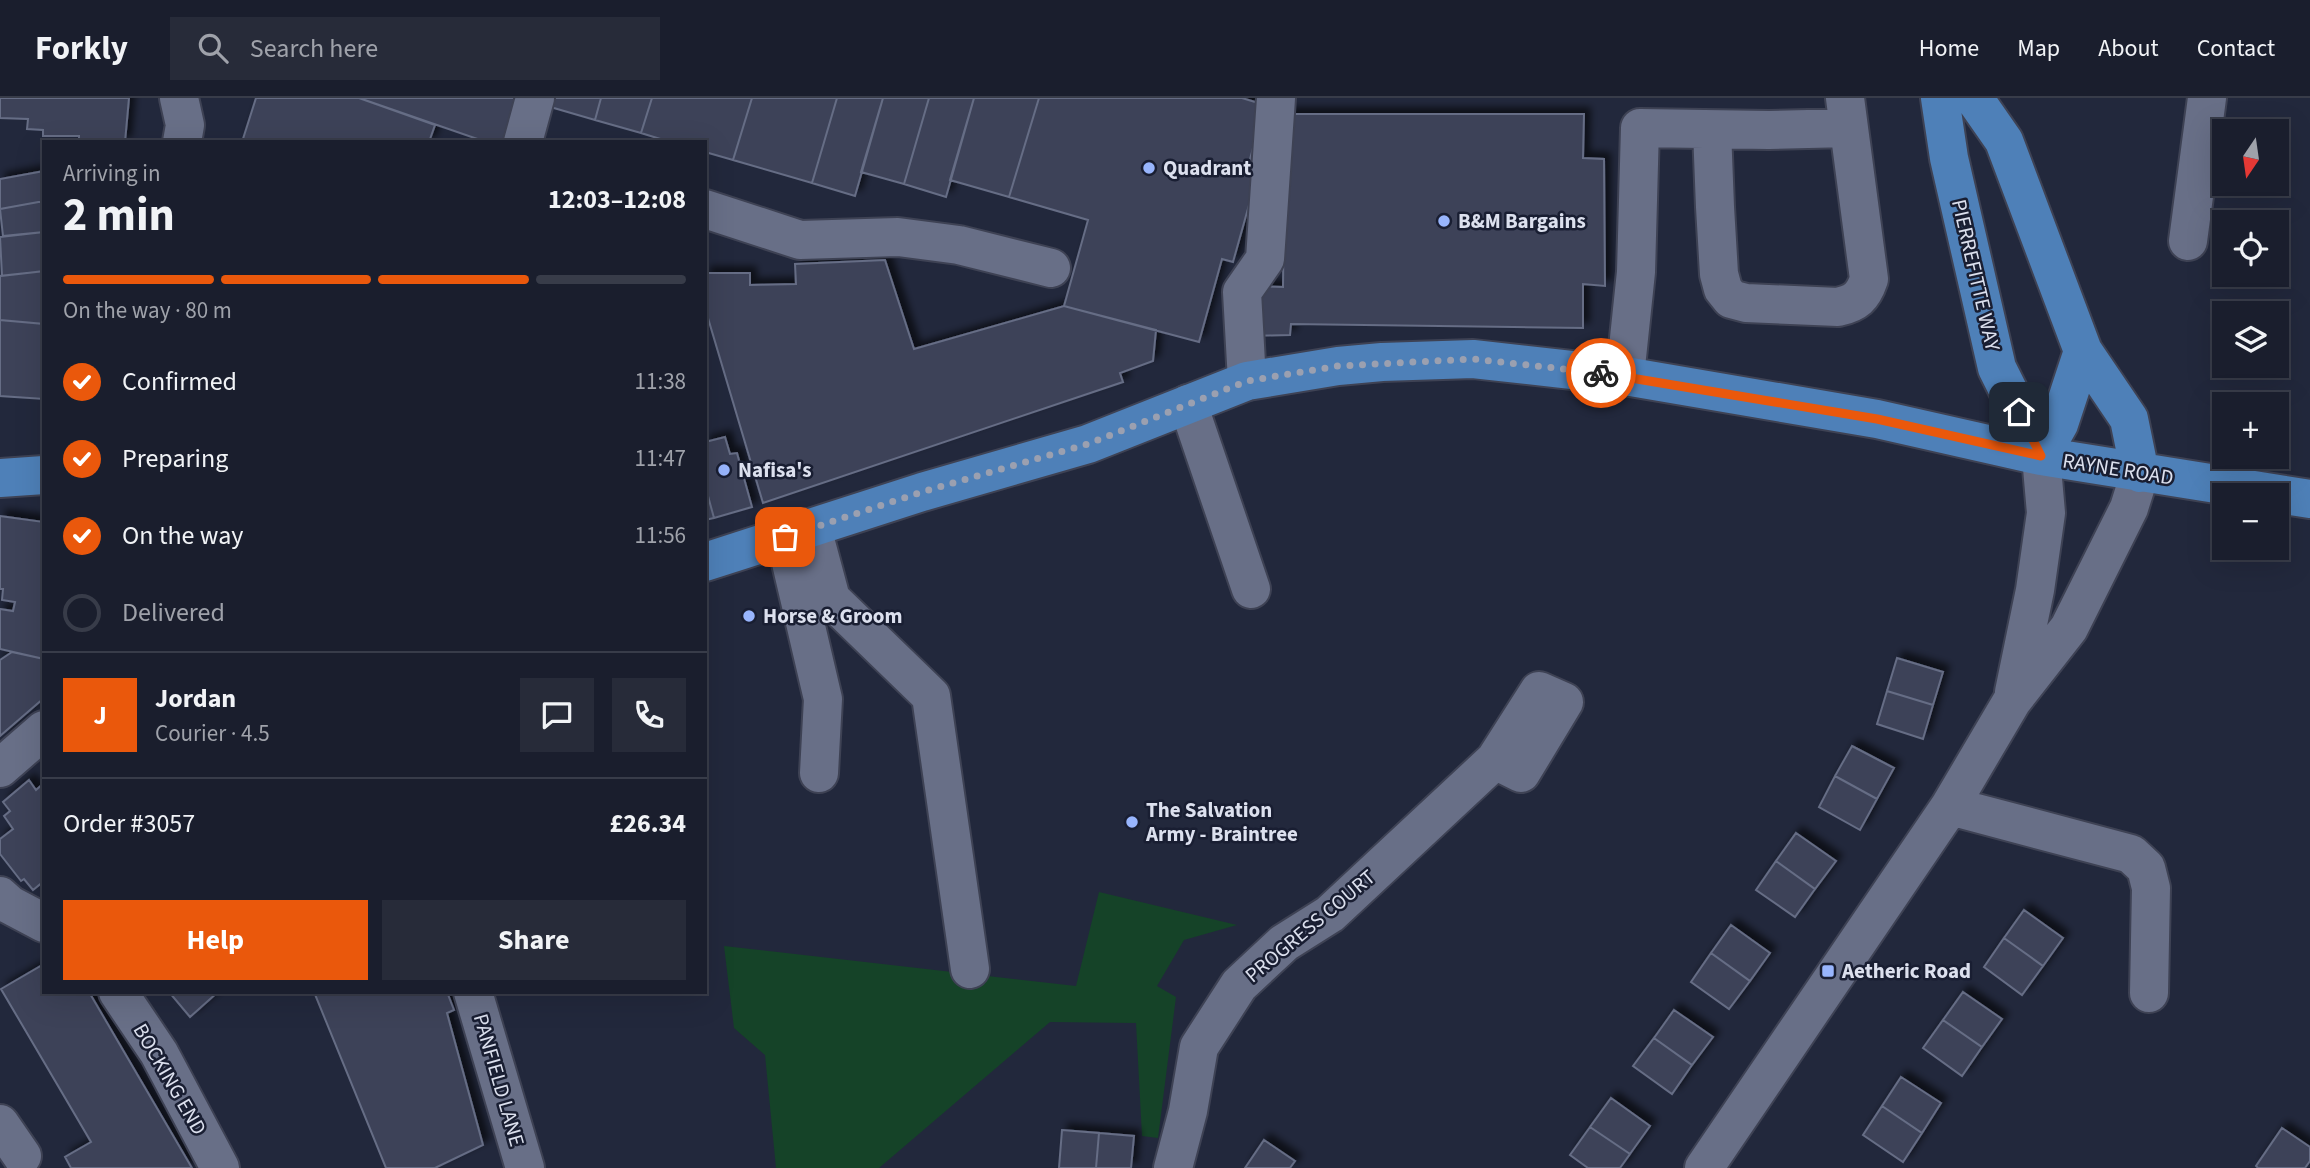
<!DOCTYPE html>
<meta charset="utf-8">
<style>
:root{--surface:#1a1e2d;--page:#272b39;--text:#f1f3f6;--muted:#9fa2aa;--line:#383c49;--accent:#ea580c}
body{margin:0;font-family:"Source Sans 3",sans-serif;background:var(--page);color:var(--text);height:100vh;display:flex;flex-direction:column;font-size:26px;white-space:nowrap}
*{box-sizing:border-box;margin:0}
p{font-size:23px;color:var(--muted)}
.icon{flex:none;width:38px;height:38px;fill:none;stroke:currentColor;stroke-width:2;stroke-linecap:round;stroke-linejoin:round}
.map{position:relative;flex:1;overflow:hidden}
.sheet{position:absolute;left:42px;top:42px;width:665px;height:854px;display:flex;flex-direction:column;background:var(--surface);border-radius:0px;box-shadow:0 7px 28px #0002,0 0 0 2px var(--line)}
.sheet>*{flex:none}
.needle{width:46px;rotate:193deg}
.controls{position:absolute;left:2212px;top:21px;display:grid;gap:14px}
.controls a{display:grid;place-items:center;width:77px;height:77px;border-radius:0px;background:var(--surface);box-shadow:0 7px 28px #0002,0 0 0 2px var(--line);font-size:35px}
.pin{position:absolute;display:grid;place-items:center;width:60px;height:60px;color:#fff;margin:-30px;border-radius:14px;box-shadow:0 4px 10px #0006}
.courier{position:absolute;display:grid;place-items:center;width:70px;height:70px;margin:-35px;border:5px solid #ea580c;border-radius:50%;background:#fff;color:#222;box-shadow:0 2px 9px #0007}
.headline em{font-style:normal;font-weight:700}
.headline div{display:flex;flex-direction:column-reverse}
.headline{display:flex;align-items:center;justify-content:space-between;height:119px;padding:0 21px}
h1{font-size:46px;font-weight:700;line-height:52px}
.bar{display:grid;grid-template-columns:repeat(4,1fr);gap:10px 7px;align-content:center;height:84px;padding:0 21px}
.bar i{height:9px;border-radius:5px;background:var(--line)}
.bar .active{background:var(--accent)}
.bar p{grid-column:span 4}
.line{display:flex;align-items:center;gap:18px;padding:0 21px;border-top:2px solid var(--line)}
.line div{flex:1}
.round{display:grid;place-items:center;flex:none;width:74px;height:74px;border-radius:0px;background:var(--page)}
ol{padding:0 21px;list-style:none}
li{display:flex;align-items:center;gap:21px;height:77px}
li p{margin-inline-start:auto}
li .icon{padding:7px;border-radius:50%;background:var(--accent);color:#fff;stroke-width:4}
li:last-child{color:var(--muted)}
li i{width:38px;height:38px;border:4px solid var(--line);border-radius:50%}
.action{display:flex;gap:14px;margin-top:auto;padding:14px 21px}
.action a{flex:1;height:80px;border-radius:0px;background:var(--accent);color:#fff;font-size:28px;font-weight:700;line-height:80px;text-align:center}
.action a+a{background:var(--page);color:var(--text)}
header{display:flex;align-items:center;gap:42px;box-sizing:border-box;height:98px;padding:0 35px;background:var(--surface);border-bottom:2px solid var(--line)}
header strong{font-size:33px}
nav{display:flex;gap:38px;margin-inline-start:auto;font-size:24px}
.search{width:490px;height:63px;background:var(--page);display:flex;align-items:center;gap:18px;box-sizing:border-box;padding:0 24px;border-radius:0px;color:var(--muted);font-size:26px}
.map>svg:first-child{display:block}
.green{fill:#154328}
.building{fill:#3d4359;stroke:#666d85;stroke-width:2;filter:url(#shadow)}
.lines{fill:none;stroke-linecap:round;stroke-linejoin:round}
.minor-casing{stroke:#3e4254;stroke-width:42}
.major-casing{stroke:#3e4254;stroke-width:42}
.minor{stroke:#686f87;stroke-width:38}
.major{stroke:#4e80b8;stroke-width:38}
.done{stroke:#9ba0b0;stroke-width:7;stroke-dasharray:0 12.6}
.route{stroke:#ea580c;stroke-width:9}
.poi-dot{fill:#98b5fd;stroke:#191e32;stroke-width:2.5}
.labels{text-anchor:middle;stroke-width:5;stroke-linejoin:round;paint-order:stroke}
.poi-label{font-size:21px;font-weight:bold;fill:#dce0ee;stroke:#191e32;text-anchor:start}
.street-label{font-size:21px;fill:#dce0ee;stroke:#191e32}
</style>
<header>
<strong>Forkly</strong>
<div class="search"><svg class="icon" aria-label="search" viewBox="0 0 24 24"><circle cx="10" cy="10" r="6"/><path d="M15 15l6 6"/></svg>Search here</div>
<nav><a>Home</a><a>Map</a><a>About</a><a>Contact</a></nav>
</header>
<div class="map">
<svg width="2310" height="1070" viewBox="0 0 2310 1070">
<defs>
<filter id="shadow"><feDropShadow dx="6" dy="-6" stdDeviation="3.5" flood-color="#0009"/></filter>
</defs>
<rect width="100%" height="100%" fill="#22283c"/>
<!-- green -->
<path class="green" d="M1099,794L1237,827L1184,842L1157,888L1176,899L1158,1040L1142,1038L1136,925L1050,924L879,1070H776L765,957L734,930L724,848L1076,888Z"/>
<!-- building -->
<path class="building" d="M0,0H129L125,44H79V38H43V32L27,31L28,21L0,20Z
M256,0H359L435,27L429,44H242Z
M359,0H520L504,44H486Z
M549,0H601L595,22L547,8Z
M601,0H652L641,35L595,22Z
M652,0H752L733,62L705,54V44H670L641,35Z
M752,0H837L812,85L733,62Z
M837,0H883L855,98L812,85Z
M883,0H929L904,86L861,74Z
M929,0H974L946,99L904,86Z
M974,0H1039L1009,99L950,82Z
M1039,0H1242L1265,7L1247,72L1258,75L1233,164L1222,161L1199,244L1064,208L1088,122L1009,99Z
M1285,16H1584L1583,60L1604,61L1605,188L1583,186V230L1291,226L1290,237L1249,238L1250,188L1283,189Z
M44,73V103L0,111V81Z
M44,103V134L3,138L0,111Z
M44,134V173L2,178L0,139Z
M885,162L914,251L1064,208L1156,232L1153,263L1120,275L1123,284L763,405L705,210V175H750V187L796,186L795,166Z
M44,173V226L0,222V178Z
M0,222L44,226V301L0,298Z
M725,339L730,356L737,355L752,409L714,420L705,387V344Z
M705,387L714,420L705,422Z
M0,418L44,424V561L0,551V511L13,513L15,504L2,502L3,491H0Z
M12,554L44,561V600L0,638V562Z
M1897,560L1943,574L1933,607L1887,593Z
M1887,593L1933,607L1923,641L1877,626Z
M1852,648L1894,670L1877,701L1835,678Z
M1835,678L1877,701L1860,732L1819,709Z
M29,682L36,692L44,685V783L33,792L24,781L21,783L0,756V741L13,731L4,718L10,713L3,704Z
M1796,735L1836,763L1815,791L1776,763Z
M1776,763L1815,791L1795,819L1756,792Z
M2024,812L2063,840L2043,868L2004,840Z
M1731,827L1770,855L1750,883L1711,855Z
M2004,840L2043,868L2022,897L1984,869Z
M1711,855L1750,883L1729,911L1691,884Z
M44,866V894H89L192,1070H71L65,1059L91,1044L1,891Z
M169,894H218L190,919Z
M314,894H447L454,912L447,915L483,1047L435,1070H386Z
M1963,894L2002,921L1982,949L1943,922Z
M1674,912L1713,939L1692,967L1654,940Z
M1943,922L1982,949L1962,978L1923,950Z
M1654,940L1692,967L1672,996L1633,968Z
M1901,979L1941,1005L1922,1035L1882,1008Z
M1611,1000L1650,1028L1630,1056L1590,1029Z
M1882,1008L1922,1035L1903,1064L1863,1037Z
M1590,1029L1630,1056L1620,1070H1588L1570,1057Z
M2282,1030L2310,1049V1063L2305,1070H2258L2256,1068Z
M1062,1032L1099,1035L1096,1070H1059Z
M1099,1035L1134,1038L1131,1070H1096Z
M1264,1042L1295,1063L1290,1070H1245Z"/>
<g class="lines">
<!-- minor casing -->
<g class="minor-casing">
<path id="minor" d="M179,0L185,27L182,44
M1712,32L1715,109L1719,176L1723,191L1731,201L1746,205L1838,209C1856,205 1863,199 1869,181L1845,0
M523,44L535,0
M705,111L800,142L898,139L959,147L1051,170
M2188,143L2207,0
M1625,278L1636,174L1640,30L1769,32L1848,30
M1247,283L1242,194L1265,161L1276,0
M1188,306L1251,491
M812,430L831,501L931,598L970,871
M785,439L823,601L819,675
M2014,594L2035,492L2046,415L2041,358
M0,670L44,632
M1950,708L2131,756L2146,770L2151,790L2149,895
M0,798L10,807L44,825
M118,894L159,955L220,1070
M473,894L525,1070
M0,1026L22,1058
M1173,1070L1188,1013L1199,949L1239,887L1284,845L1330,816L1495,662L1539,593L1564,604L1521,675L1495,662
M1704,1070L1950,708L2012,603L2069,530L2129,410L2140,375"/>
</g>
<!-- major casing -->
<g class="major-casing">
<path id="major" d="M1940,0L1949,60L1997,270L2041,358
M1974,0L2004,43L2083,253L2129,321L2140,375
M2041,358L2059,326L2083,253
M0,380L44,377
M705,464L922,394L1088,346L1247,283L1338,268L1382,264L1473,261L1625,278L1877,321L2041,358L2310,401"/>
</g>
<!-- minor -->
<use href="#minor" class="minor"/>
<!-- major -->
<use href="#major" class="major"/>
</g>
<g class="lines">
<!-- done -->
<path class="done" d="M785,439L922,394L1088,346L1247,283L1338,268L1473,261L1601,275"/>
<!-- route -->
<path class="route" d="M1601,275L1877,321L2041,358L2019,314"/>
</g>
<!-- markers -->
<g class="poi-dot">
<circle cx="1149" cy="70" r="7"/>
<circle cx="1444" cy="123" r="7"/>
<circle cx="724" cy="372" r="7"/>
<circle cx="749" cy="518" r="7"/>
<circle cx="1132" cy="724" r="7"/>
<rect x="1821" y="866" width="14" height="14" rx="3.5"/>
</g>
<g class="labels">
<!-- poi labels -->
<g class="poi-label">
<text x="1163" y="77">Quadrant</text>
<text x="1458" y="130">B&amp;M Bargains</text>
<text x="738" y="379">Nafisa's</text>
<text x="763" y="525">Horse &amp; Groom</text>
<text x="1146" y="719">The Salvation<tspan x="1146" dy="24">Army - Braintree</tspan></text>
<text x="1842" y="880">Aetheric Road</text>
</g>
<!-- street labels -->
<g class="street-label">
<text transform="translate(1976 177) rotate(77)" y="7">PIERREFITTE WAY</text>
<text transform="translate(2118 371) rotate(9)" y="7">RAYNE ROAD</text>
<text transform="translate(1310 828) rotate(-40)" y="7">PROGRESS COURT</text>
<text transform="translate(170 981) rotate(60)" y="7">BOCKING END</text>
<text transform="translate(499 982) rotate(74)" y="7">PANFIELD LANE</text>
</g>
</g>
</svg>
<div class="controls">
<a><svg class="needle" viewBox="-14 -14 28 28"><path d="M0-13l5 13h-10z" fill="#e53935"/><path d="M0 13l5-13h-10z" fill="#9fa2aa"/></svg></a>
<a><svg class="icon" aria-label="locate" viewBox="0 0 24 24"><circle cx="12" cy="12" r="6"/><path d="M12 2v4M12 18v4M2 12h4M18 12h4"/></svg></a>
<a><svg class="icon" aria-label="layers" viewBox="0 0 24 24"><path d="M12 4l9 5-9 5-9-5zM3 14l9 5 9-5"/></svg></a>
<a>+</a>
<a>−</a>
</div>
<div class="pin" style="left:785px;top:439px;background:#ea580c"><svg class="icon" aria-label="bag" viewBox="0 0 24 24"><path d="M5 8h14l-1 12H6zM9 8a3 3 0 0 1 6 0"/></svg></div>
<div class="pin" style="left:2019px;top:314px;background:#1f2937"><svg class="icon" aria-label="home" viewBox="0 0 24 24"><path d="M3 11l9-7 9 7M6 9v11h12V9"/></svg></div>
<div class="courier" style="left:1601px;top:275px"><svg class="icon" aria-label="bike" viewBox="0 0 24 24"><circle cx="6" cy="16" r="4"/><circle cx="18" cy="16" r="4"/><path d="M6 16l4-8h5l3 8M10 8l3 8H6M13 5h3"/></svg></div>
<section class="sheet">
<div class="headline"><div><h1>2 min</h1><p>Arriving in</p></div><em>12:03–12:08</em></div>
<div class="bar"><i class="active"></i><i class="active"></i><i class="active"></i><i></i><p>On the way · 80 m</p></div>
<ol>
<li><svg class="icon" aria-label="check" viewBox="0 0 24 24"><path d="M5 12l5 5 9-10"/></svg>Confirmed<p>11:38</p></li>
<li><svg class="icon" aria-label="check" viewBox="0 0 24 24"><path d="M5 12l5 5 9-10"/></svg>Preparing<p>11:47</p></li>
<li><svg class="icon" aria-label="check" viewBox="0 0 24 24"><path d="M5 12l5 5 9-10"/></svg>On the way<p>11:56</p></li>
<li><i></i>Delivered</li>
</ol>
<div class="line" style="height:126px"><b class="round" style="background:var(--accent);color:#fff">J</b><div><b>Jordan</b><p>Courier · 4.5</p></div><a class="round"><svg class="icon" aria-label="chat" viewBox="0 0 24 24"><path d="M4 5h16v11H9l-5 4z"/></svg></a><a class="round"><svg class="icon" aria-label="phone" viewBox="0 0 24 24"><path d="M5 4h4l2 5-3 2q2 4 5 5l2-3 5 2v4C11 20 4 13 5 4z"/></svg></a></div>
<div class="line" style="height:91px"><div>Order #3057</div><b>£26.34</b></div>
<div class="action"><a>Help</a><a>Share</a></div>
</section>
</div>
